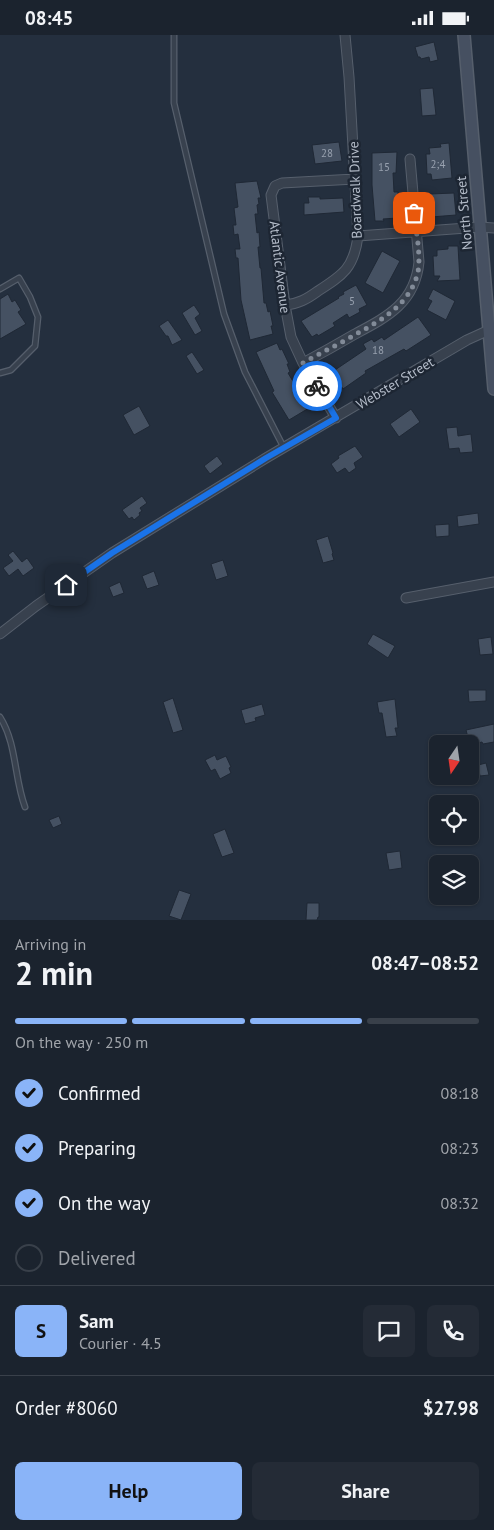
<!DOCTYPE html>
<meta charset="utf-8">
<style>
:root{--surface:#1b232e;--page:#242b36;--text:#f1f3f6;--muted:#a0a4aa;--line:#39404a;--accent:#8ab4f8}
body{margin:0;font-family:"PT Sans",sans-serif;background:var(--page);color:var(--text);height:100vh;display:flex;flex-direction:column;font-size:19px;white-space:nowrap}
*{box-sizing:border-box;margin:0}
p{font-size:16px;color:var(--muted)}
.icon{flex:none;width:28px;height:28px;fill:none;stroke:currentColor;stroke-width:2;stroke-linecap:round;stroke-linejoin:round}
.map{position:relative;height:885px;overflow:hidden}
.side{display:flex;flex-direction:column;background:var(--surface);flex:1}
.side>*{flex:none}
.needle{width:32px;rotate:193deg}
.buttons{position:absolute;left:429px;top:700px;display:grid;gap:10px}
.buttons a{display:grid;place-items:center;width:50px;height:50px;border-radius:8px;background:var(--surface);box-shadow:0 1px 4px #0004,0 0 0 1px var(--line);font-size:25px}
.pin{position:absolute;display:grid;place-items:center;width:42px;height:42px;color:#fff;margin:-21px;border-radius:10px;box-shadow:0 2px 8px #0006}
.courier{position:absolute;display:grid;place-items:center;width:50px;height:50px;margin:-25px;border:4px solid #1a73e8;border-radius:50%;background:#fff;color:#222;box-shadow:0 1px 6px #0007}
.overview em{font-style:normal;font-weight:700}
.overview div{display:flex;flex-direction:column-reverse}
.overview{display:flex;align-items:center;justify-content:space-between;height:85px;padding:0 15px}
h1{font-size:32px;font-weight:700;line-height:38px}
.bar{display:grid;grid-template-columns:repeat(4,1fr);gap:8px 5px;align-content:center;height:60px;padding:0 15px}
.bar i{height:6px;border-radius:4px;background:var(--line)}
.bar .active{background:var(--accent)}
.bar p{grid-column:span 4}
.line{display:flex;align-items:center;gap:12px;padding:0 15px;border-top:1px solid var(--line)}
.line div{flex:1}
.round{display:grid;place-items:center;flex:none;width:52px;height:52px;border-radius:8px;background:var(--page)}
ol{padding:0 15px;list-style:none}
li{display:flex;align-items:center;gap:15px;height:55px}
li p{margin-inline-start:auto}
li .icon{padding:5px;border-radius:50%;background:var(--accent);color:#111;stroke-width:4}
li:last-child{color:var(--muted)}
li i{width:28px;height:28px;border:2px solid var(--line);border-radius:50%}
.cta{display:flex;gap:10px;margin-top:auto;padding:10px 15px}
.cta a{flex:1;height:58px;border-radius:8px;background:var(--accent);color:#111;font-size:20px;font-weight:700;line-height:58px;text-align:center}
.cta a+a{background:var(--page);color:var(--text)}
.status{display:flex;justify-content:space-between;align-items:center;height:35px;padding:0 25px;background:var(--surface);direction:ltr}
.status svg{height:14px;fill:currentColor}
.map>svg:first-child{display:block}
.building{fill:#455162;stroke:#1f2835}
.lines{fill:none;stroke-linecap:round;stroke-linejoin:round}
.service-casing{stroke:#565f6c;stroke-width:7}
.minor-casing{stroke:#565f6c;stroke-width:11}
.secondary-casing{stroke:#565f6c;stroke-width:14}
.service{stroke:#38414e;stroke-width:4.5}
.minor{stroke:#38414e;stroke-width:9}
.secondary{stroke:#465061;stroke-width:11}
.done{stroke:#828b98;stroke-width:5;stroke-dasharray:0 9}
.route{stroke:#1a73e8;stroke-width:6}
.labels{text-anchor:middle;stroke-width:5;stroke-linejoin:round;paint-order:stroke}
.number-label{font-size:11px;fill:#98a1af}
.street-label{font-size:14px;fill:#b4bcc9;stroke:#1d2633}
</style>
<div class="status"><b>08:45</b><svg viewBox="0 0 49 12"><path d="M0 12V9h3v3zM5 12V6h3v6zM10 12V3h3v9zM15 12V0h3v12zM26 1h20v11H26zM47 4h2v5h-2z"/></svg></div>
<div class="map">
<svg width="494" height="885" viewBox="0 0 494 885">
<rect width="100%" height="100%" fill="#242f3e"/>
<!-- building -->
<path class="building" d="M434,7L438,25L430,27L429,22L421,24L420,22H418L415,12Z
M433,53L436,80L422,81L420,54Z
M339,107L342,126L315,129L312,110Z
M449,108L452,143L432,145L431,139H427L426,119H430L429,113L441,112L440,109Z
M397,117L396,138H393L394,157H398L399,177H397V183L383,184L384,186H375L372,150V118Z
M257,146L261,163H258L259,169L257,170L258,179H255L257,198L259,197L260,212H258L260,233H261L264,268H266L268,277L270,276L273,291H271L273,299L250,305L241,265L238,223H236L235,214H240L238,199L234,200L233,190H236L234,173L238,172L235,148Z
M454,158L456,180L431,182L430,159Z
M308,162H320V164L343,163L344,177L304,180V168H309Z
M448,211H458L460,245L437,246L440,241H434L433,221H437V215L448,214Z
M382,216L400,226L383,258L365,248Z
M356,250L367,270L359,274L360,277L349,283L347,279L333,288L335,291L318,301L317,299L312,302L301,286L339,263L338,262L344,259L343,257Z
M433,254L455,266L446,285L427,275L432,266L428,264Z
M8,259L12,267L15,265L21,275L18,277L26,289L0,304V264Z
M194,270L200,279L195,283L202,296L195,300L182,278Z
M418,282L431,300L406,316L404,314L365,336L366,338L343,354L332,337L366,314L363,309L372,304L374,307L382,302L384,305Z
M168,285L182,305L172,310L168,301H166L159,291Z
M277,308L280,315L282,314L289,329H287L290,337L288,338L297,353L299,352L307,364L305,365L309,373L289,385L272,357L274,356L256,317Z
M192,317L204,335L197,339L186,321Z
M139,371L150,391L134,400L123,380Z
M411,374L420,387L399,402L390,389Z
M457,392L458,401L471,399L473,417L460,418L459,413L449,414L446,393Z
M355,411L363,422L354,428L356,433L349,438L345,433L337,438L331,429L339,423L338,421Z
M217,421L223,429L210,439L204,431Z
M142,461L147,468L140,473L142,476L139,478L140,480L134,485L132,482L129,484L122,475Z
M478,478L479,489L458,492L457,481Z
M449,489V501L436,502L435,490Z
M328,501L333,518L332,519L334,525L323,528L316,505Z
M13,516L22,527L27,523L34,533L23,541L18,534L9,541L3,533L13,526L8,520Z
M223,525L228,541L216,545L211,529Z
M154,536L159,550L147,554L142,541Z
M120,547L124,558L113,562L109,552Z
M373,599L395,611L388,623L367,609Z
M491,602L493,619L480,620L478,604Z
M468,655H486V666L469,667Z
M173,663L183,695L173,698L163,667Z
M395,664L398,693H395L397,701L386,702L382,678H379L377,667Z
M262,669L265,680L255,683L256,686L245,689L241,675Z
M494,689V707L483,709L482,707L470,710L466,695Z
M215,720L217,725L226,721L231,732L229,733L231,738L220,744L215,734L211,736L205,725Z
M486,728L489,740L480,741L478,730Z
M59,781L62,789L53,793L49,785Z
M225,794L234,818L222,822L213,799Z
M400,816L402,833L389,835L386,818Z
M179,855L191,859L181,885L169,881Z
M307,868H319V882H318L317,885H306Z"/>
<g class="lines">
<!-- service casing -->
<g class="service-casing">
<path id="service" d="M174,0V68L224,279L245,337L284,413
M0,254L19,243L30,262L38,282L35,311L11,335L0,338
M0,682C17,709 14,743 25,772"/>
</g>
<!-- minor casing -->
<g class="minor-casing">
<path id="minor" d="M358,201L480,192L494,193
M285,270C298,269 307,264 318,256C343,240 354,233 358,201L349,42L345,0
M303,328C320,319 338,309 355,299C387,282 415,268 419,227L410,124
M336,383L303,328L291,302L285,270L271,160L275,151L282,148L355,144
M406,563L494,547
M0,599L36,571L112,518L266,423L467,305L489,295"/>
</g>
<!-- secondary casing -->
<g class="secondary-casing">
<path id="secondary" d="M464,0L494,354"/>
</g>
<!-- service -->
<use href="#service" class="service"/>
<!-- minor -->
<use href="#minor" class="minor"/>
<!-- secondary -->
<use href="#secondary" class="secondary"/>
</g>
<g class="lines">
<!-- done -->
<path class="done" d="M317,351L303,328C319,319 335,311 351,302C379,286 410,271 418,237C421,220 416,196 414,178"/>
<!-- route -->
<path class="route" d="M66,550L112,518L266,423L336,383L317,351"/>
</g>
<g class="labels">
<!-- number labels -->
<g class="number-label">
<text x="327" y="122">28</text>
<text x="438" y="133">2;4</text>
<text x="384" y="136">15</text>
<text x="352" y="270">5</text>
<text x="378" y="319">18</text>
</g>
<!-- street labels -->
<g class="street-label">
<text transform="translate(355 155) rotate(-92)" y="5">Boardwalk Drive</text>
<text transform="translate(464 178) rotate(-95)" y="5">North Street</text>
<text transform="translate(280 232) rotate(83)" y="5">Atlantic Avenue</text>
<text transform="translate(395 348) rotate(-31)" y="5">Webster Street</text>
</g>
</g>
</svg>
<div class="buttons">
<a><svg class="needle" viewBox="-14 -14 28 28"><path d="M0-13l5 13h-10z" fill="#e53935"/><path d="M0 13l5-13h-10z" fill="#a0a4aa"/></svg></a>
<a><svg class="icon" aria-label="locate" viewBox="0 0 24 24"><circle cx="12" cy="12" r="6"/><path d="M12 2v4M12 18v4M2 12h4M18 12h4"/></svg></a>
<a><svg class="icon" aria-label="layers" viewBox="0 0 24 24"><path d="M12 4l9 5-9 5-9-5zM3 14l9 5 9-5"/></svg></a>
</div>
<div class="pin" style="left:414px;top:178px;background:#ea580c"><svg class="icon" aria-label="bag" viewBox="0 0 24 24"><path d="M5 8h14l-1 12H6zM9 8a3 3 0 0 1 6 0"/></svg></div>
<div class="pin" style="left:66px;top:550px;background:#1f2937"><svg class="icon" aria-label="home" viewBox="0 0 24 24"><path d="M3 11l9-7 9 7M6 9v11h12V9"/></svg></div>
<div class="courier" style="left:317px;top:351px"><svg class="icon" aria-label="bike" viewBox="0 0 24 24"><circle cx="6" cy="16" r="4"/><circle cx="18" cy="16" r="4"/><path d="M6 16l4-8h5l3 8M10 8l3 8H6M13 5h3"/></svg></div>
</div>
<section class="side">
<div class="overview"><div><h1>2 min</h1><p>Arriving in</p></div><em>08:47–08:52</em></div>
<div class="bar"><i class="active"></i><i class="active"></i><i class="active"></i><i></i><p>On the way · 250 m</p></div>
<ol>
<li><svg class="icon" aria-label="check" viewBox="0 0 24 24"><path d="M5 12l5 5 9-10"/></svg>Confirmed<p>08:18</p></li>
<li><svg class="icon" aria-label="check" viewBox="0 0 24 24"><path d="M5 12l5 5 9-10"/></svg>Preparing<p>08:23</p></li>
<li><svg class="icon" aria-label="check" viewBox="0 0 24 24"><path d="M5 12l5 5 9-10"/></svg>On the way<p>08:32</p></li>
<li><i></i>Delivered</li>
</ol>
<div class="line" style="height:90px"><b class="round" style="background:var(--accent);color:#111">S</b><div><b>Sam</b><p>Courier · 4.5</p></div><a class="round"><svg class="icon" aria-label="chat" viewBox="0 0 24 24"><path d="M4 5h16v11H9l-5 4z"/></svg></a><a class="round"><svg class="icon" aria-label="phone" viewBox="0 0 24 24"><path d="M5 4h4l2 5-3 2q2 4 5 5l2-3 5 2v4C11 20 4 13 5 4z"/></svg></a></div>
<div class="line" style="height:65px"><div>Order #8060</div><b>$27.98</b></div>
<div class="cta"><a>Help</a><a>Share</a></div>
</section>
